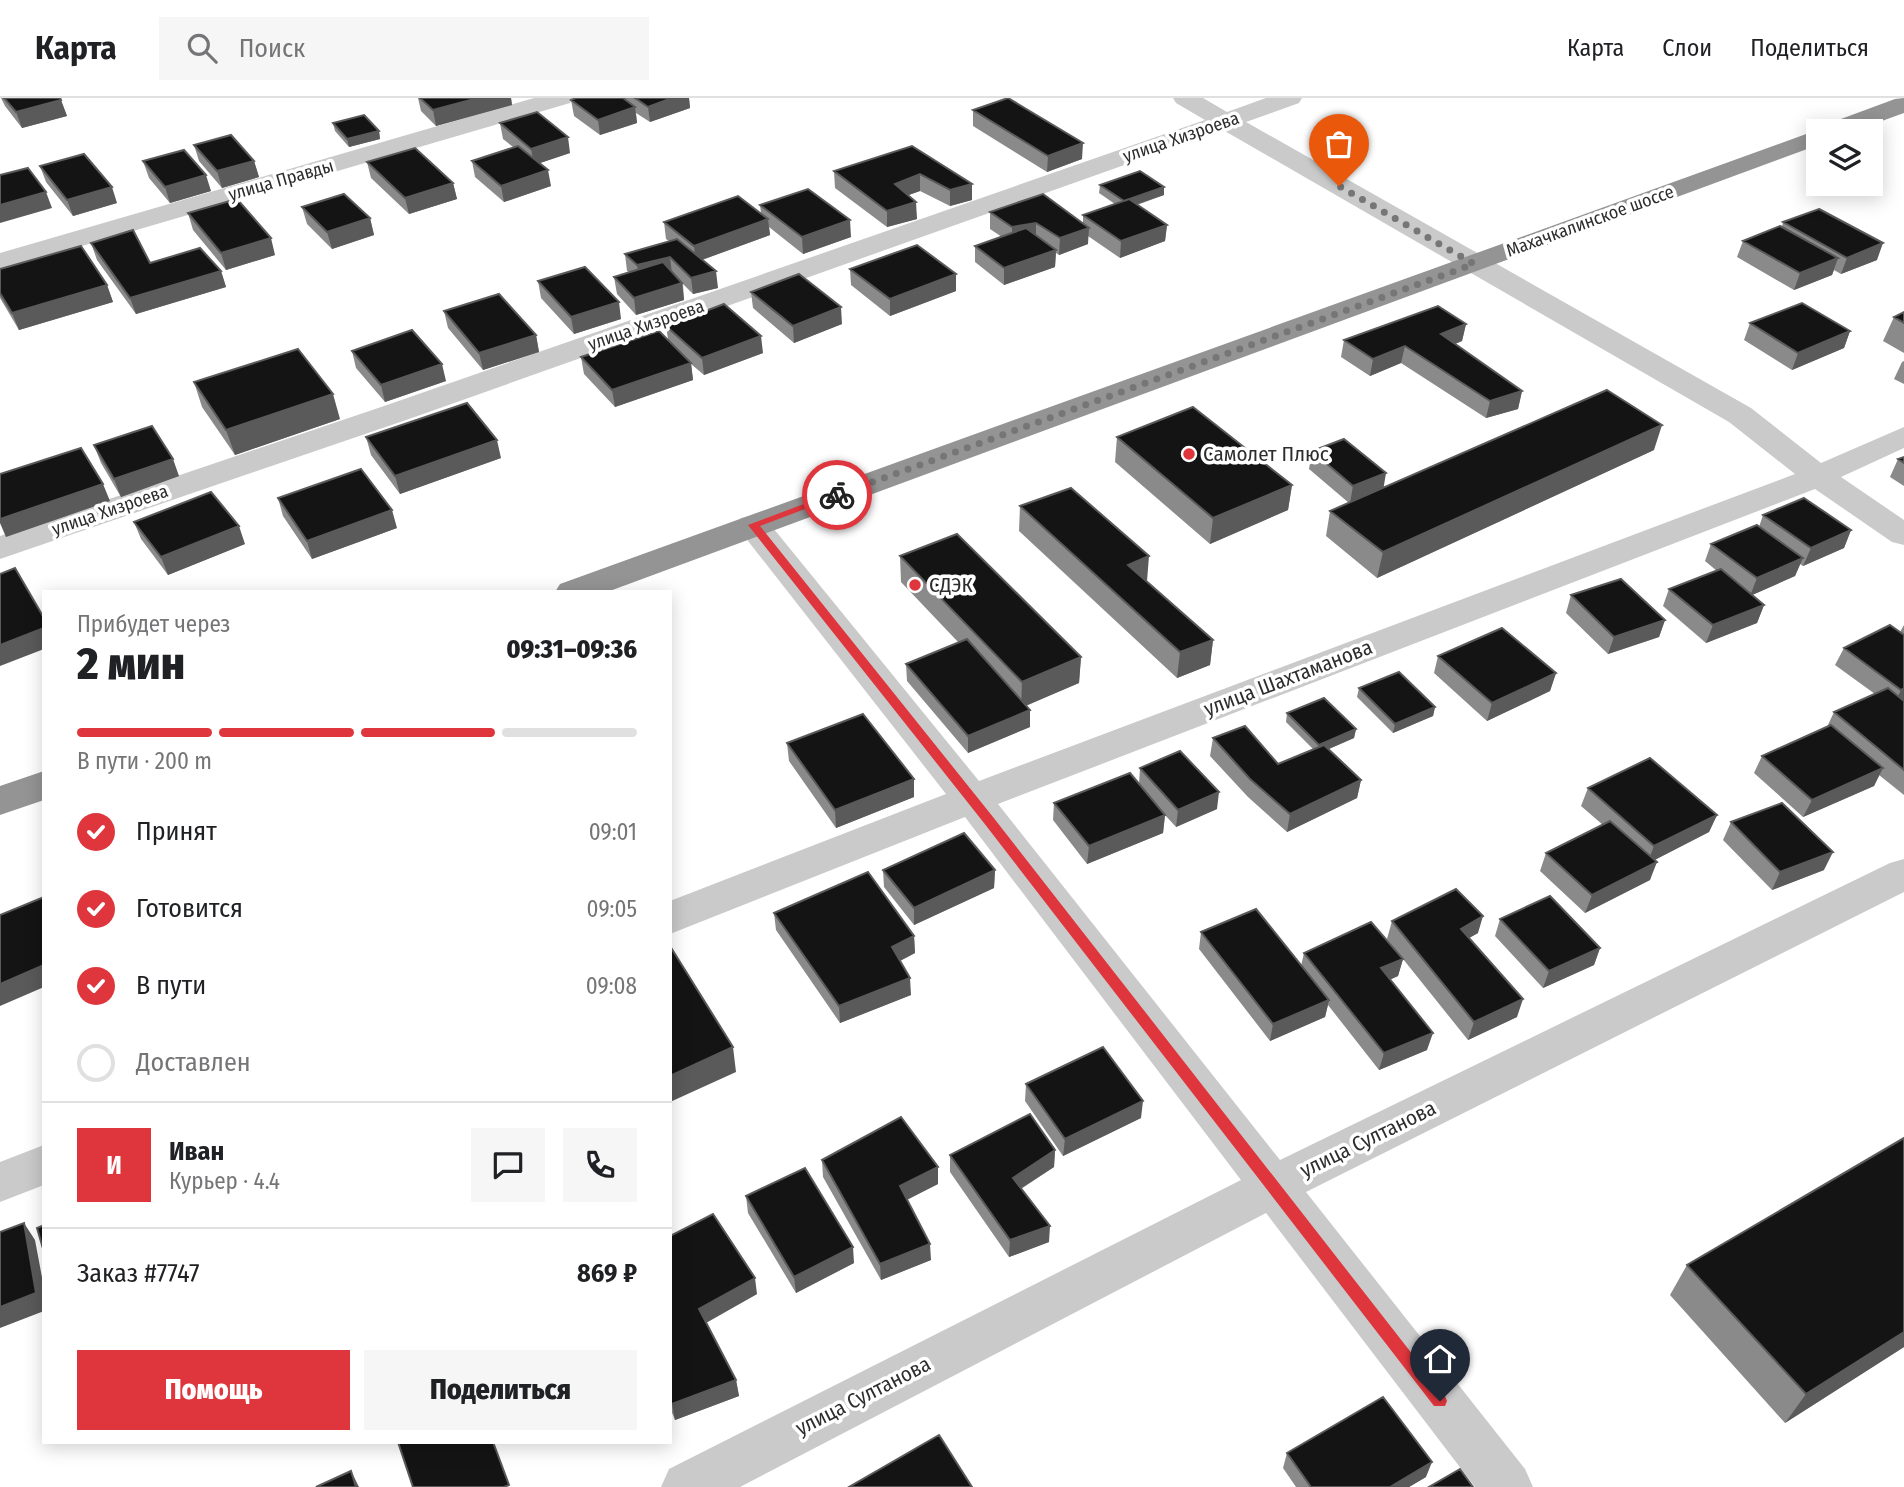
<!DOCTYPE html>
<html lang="ru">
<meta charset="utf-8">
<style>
:root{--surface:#fff;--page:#f6f6f6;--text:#202124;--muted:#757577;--line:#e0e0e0;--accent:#de363c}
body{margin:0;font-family:"Fira Sans Condensed",sans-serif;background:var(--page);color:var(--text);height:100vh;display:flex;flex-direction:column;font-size:26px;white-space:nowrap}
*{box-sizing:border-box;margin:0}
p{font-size:23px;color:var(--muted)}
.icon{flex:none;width:38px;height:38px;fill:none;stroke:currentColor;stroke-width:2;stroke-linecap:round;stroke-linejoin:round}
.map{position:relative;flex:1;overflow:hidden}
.panel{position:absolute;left:42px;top:492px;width:630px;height:854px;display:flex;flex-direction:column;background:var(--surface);border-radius:0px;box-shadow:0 4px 18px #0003}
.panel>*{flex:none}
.controls{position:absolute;left:1806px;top:21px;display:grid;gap:14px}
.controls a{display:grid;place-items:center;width:77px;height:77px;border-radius:0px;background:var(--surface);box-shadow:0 4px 18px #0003;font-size:35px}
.pin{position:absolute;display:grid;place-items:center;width:60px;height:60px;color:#fff;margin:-72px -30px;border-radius:50% 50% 50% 0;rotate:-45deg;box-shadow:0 0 7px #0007}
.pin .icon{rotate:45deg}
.courier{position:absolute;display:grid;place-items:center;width:70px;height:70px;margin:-35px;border:5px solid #de363c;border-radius:50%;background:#fff;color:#222;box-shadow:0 2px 9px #0007}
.overview em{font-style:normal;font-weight:800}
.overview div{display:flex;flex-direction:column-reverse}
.overview{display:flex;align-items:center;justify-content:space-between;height:119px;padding:0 35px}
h1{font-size:46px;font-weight:800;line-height:52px}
.bar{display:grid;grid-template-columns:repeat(4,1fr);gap:10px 7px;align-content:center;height:84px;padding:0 35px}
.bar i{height:9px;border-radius:5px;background:var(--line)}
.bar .current{background:var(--accent)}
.bar p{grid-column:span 4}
.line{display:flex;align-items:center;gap:18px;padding:0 35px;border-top:2px solid var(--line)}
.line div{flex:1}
.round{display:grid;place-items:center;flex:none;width:74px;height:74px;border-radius:0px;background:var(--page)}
ol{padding:0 35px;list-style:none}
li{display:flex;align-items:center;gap:21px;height:77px}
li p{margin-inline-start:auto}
li .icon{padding:7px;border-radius:50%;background:var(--accent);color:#fff;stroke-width:4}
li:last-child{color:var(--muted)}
li i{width:38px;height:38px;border:4px solid var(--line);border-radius:50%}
.primary-button{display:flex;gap:14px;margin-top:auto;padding:14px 35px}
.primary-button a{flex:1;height:80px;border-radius:0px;background:var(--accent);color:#fff;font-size:28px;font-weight:800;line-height:80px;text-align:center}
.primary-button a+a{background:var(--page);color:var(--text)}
header{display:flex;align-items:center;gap:42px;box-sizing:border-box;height:98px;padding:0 35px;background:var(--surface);border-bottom:2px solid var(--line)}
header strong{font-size:33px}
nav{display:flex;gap:38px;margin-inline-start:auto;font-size:24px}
.search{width:490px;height:63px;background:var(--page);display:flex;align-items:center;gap:18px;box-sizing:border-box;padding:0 24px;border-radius:0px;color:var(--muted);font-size:26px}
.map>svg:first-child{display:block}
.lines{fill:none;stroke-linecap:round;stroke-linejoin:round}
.minor{fill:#cacaca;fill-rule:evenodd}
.highway{fill:#949494;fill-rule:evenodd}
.wall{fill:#8a8a8a}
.shaded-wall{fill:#5a5a5a}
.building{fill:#141414;stroke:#5a5a5a;stroke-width:2}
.route{fill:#de363c}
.done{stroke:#767676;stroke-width:7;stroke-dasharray:0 12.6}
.poi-dot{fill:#de363c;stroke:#fff;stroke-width:2.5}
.labels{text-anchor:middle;stroke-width:7;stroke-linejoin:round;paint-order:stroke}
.far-street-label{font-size:18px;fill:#2d2d2d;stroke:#fff}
.poi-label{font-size:21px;fill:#2d2d2d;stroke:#fff;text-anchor:start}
.street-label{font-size:21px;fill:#2d2d2d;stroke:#fff}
</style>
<header>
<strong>Карта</strong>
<div class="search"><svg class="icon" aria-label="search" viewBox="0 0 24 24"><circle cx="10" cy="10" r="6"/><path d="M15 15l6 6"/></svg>Поиск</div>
<nav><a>Карта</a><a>Слои</a><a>Поделиться</a></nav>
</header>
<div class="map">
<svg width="1904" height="1389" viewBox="0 0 1904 1389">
<rect width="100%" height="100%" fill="#fff"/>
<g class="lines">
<!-- minor -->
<path class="minor" d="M534,0H573L570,5L0,172V155Z
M1173,0H1203L1227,14L1266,0H1302L1299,5L1246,24L1751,310L1821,365L1904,329V350L1841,379L1904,422V447L1892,444L1815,391L998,706L1280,1062L1890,765L1904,761V794L1306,1094L1525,1371L1533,1389H1475L1266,1115L740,1389H661L669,1371L1241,1082L965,719L670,836V803L946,696L741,434L736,427L741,420L753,417L765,420L979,683L1795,376L1729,324L1223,32L409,321L0,461V438L387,307L1205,22L1176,5Z
M44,1047V1087L0,1104V1064Z"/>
<!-- highway -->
<path class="highway" d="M1904,0V15L1854,33H1818V47L607,494H555L560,486L1820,31L1822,28L1895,1Z
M44,673V702L0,717V688Z"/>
</g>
<!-- wall -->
<path class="wall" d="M1,0H60L67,18L22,30L5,8Z
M418,0H511L512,7L436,28L421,13Z
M576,0H689L690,10L650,24L636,15L637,25L600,37L574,18L571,2Z
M973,12L1082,61L1047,74L973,28Z
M333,25L379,33L380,41L349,49L335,33Z
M500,25L570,55L540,65L551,88L504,104L475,79L472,63L513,49L503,41Z
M194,47L254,63L259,79L222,90L199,63Z
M912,48L972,102L950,108L920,93L908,97L917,121L887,129L835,90L834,73Z
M143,63L211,93L170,105L149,80Z
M367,64L453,85L457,101L409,116L371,80Z
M40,68L117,105L73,118L46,84Z
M1100,87L1164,89V97L1137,107L1167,127L1165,143L1120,160L1088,138V146L1059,157L1056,155L1055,169L1004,187L975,164V148L1002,139L990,131V114L1083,125V117L1115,106L1099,95Z
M760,107L851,139L803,156L769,129L770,137L702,162L718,190L693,196L683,186L684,202L636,217L617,196L614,179L629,174L627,173L625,156L669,143L666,141L664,124L761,115Z
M302,109L370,120L374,137L332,151L307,126Z
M188,115L275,157L226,172L193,132Z
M1783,124L1877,162L1841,176L1834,172L1832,177L1794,192L1737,159L1743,143L1782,129Z
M91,145L150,165L221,173L226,189L136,216L97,162Z
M0,171L107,187L113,204L19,232L0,200Z
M850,171L956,193L890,218L851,187Z
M538,183L621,221L574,236L541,200Z
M751,194L842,226L794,245L753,210Z
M444,213L536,237L539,254L483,272L448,230Z
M1904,214V255L1883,243L1894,219Z
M1750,225L1850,233L1844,250L1792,272L1744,242Z
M1466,226L1462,243L1455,246L1522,293L1518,311L1486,320L1401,265L1370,278L1341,259L1344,242Z
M666,228L763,255L704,277L691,266L693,282L615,309L584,276L581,259L668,241Z
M352,253L446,283L385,304L356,270Z
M1904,263V286L1894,281L1902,264Z
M194,284L340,321L235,357L202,309Z
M366,339L501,360L400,396L371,357Z
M1117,339L1292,387L1288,412L1210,446L1115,364Z
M94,347L179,378L121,399L101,365Z
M1654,352L1377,480L1326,438L1330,413L1349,405L1309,371L1312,353L1383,390Z
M1904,359V388L1890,379L1898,361Z
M278,400L397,430L312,461L283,418Z
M1020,408L1147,483L1213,542L1210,567L1177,580L1019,433Z
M1763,417L1851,432L1844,450L1803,468L1800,466L1795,478L1752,497L1764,507L1757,525L1706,545L1663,508L1669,491L1717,473L1705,463L1711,446L1759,429Z
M134,424L245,446L168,477L141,441Z
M900,458L1081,559L1079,585L1026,607L1030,612V629L968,655L907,583L906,566L959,545L901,484Z
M1571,497L1665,522L1659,539L1608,556L1566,515Z
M1904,527V697L1879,677L1874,688L1803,719L1754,675L1762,658L1827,629L1834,614L1875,596L1835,567L1844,550L1900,534Z
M1438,558L1556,575L1550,593L1487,623L1434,575Z
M1359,590L1435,609L1433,618L1393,635L1357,599Z
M1287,615L1356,631L1354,640L1329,651L1361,682L1357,700L1287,734L1248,699L1210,658L1213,640L1278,666L1313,651L1286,624Z
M787,645L914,681V699L836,730L789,663Z
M1140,670L1217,711L1176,729L1165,717L1163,735L1087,766L1053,722L1054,705L1139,686Z
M1588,690L1717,717L1709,734L1654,762L1650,782L1585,815L1540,773L1546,755L1603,727L1581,708Z
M1731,724L1824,772L1772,792L1723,742Z
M883,772H995L994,790L914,827L884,789Z
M774,815L914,838L915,855L900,863L911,897L840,925L776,832Z
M1500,821L1600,850L1594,867L1543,890L1495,838Z
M1392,823L1478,835L1469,840L1517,919L1468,942L1387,841Z
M1201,834L1301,868L1304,855L1403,861L1398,878L1390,882L1427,952L1379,972L1328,907L1325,919L1270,943L1199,851Z
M1026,986L1141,1020L1063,1058L1025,1003Z
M1904,1040V1249L1785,1325L1670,1197L1687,1167Z
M1055,1052L1054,1069L1021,1091L1049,1144L1009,1159L950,1074V1057Z
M822,1062L938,1086L907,1101L931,1162L881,1182L823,1079Z
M746,1098L854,1165L796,1195L748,1115Z
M670,1138L757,1196L706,1225L736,1282L739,1298L675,1322L670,1310Z
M1287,1355L1426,1379L1409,1389H1296L1283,1370Z"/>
<!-- shaded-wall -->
<path class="shaded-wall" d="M478,0H511L512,7L436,28L433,12Z
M672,0H689L690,10L650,24L648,9Z
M61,2L67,18L22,30L16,14Z
M635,9L637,25L600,37L598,22Z
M379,33L380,41L349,49L347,41Z
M568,39L570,55L534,67L531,51Z
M1083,45L1082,61L1047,74L1048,58Z
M254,63L259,79L222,90L217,73Z
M548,72L551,88L504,104L501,88Z
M920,76V93L895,102V86Z
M206,77L211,93L170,105L165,89Z
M453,85L457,101L409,116L405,100Z
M972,86V102L950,108V92Z
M112,89L117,105L73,118L67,102Z
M1164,89V97L1123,111L1124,103Z
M46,94L52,110L0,125V107Z
M916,104L917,121L887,129V113Z
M370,120L374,137L332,151L327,134Z
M768,121L770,137L696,164L694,148Z
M850,122L851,139L803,156L802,139Z
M1036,125V141L1012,146V129Z
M1167,127L1165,143L1120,160L1121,143Z
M1089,130L1088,146L1059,157L1060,140Z
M271,140L275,157L226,172L221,155Z
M1883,145L1877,162L1841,176L1847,160Z
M1056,152L1055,169L1004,187V170Z
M670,159L672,176L639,184L637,167Z
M1838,160L1832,177L1794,192L1800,175Z
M221,173L226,189L136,216L130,200Z
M716,173L718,190L693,196L691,180Z
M956,176V193L890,218V201Z
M682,185L684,202L636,217L634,200Z
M107,187L113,204L19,232L12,215Z
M619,204L621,221L574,236L571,219Z
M841,209L842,226L794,245L793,228Z
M1466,226L1462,243L1437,253L1441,236Z
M1850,233L1844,250L1792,272L1798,255Z
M536,237L539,254L483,272L479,255Z
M761,238L763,255L704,277L702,260Z
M1405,248L1401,265L1370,278L1373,261Z
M691,265L693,282L615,309L612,292Z
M442,266L446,283L385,304L381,287Z
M1522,293L1518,311L1486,320L1490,303Z
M333,296L340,321L235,357L226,332Z
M1662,327L1654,352L1377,480L1383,454Z
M497,342L501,360L400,396L395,378Z
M173,361L179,378L121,399L114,381Z
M1386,375L1383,393L1350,405L1353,388Z
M103,386L110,403L6,439L0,425V421Z
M1292,387L1288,412L1210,446L1213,420Z
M392,412L397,430L312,461L307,443Z
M239,428L245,446L168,477L161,459Z
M1851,432L1844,450L1803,468L1811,450Z
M1149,458L1147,483L1125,493L1128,467Z
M1803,460L1795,478L1750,498L1757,480Z
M1764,507L1757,525L1706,545L1713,527Z
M1665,522L1659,539L1608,556L1614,539Z
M44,530V551L0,568V547Z
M1213,542L1210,567L1177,580L1180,554Z
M1081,559L1079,585L1021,610L1022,584Z
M1556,575L1550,593L1487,623L1492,605Z
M1904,590V604L1893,609L1901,592Z
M1435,609L1433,618L1393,635L1395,626Z
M1030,612V629L968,655V638Z
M1356,631L1354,640L1317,656L1319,647Z
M1883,670L1874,688L1803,719L1812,702Z
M914,681V699L836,730L835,712Z
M1361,682L1357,700L1287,734L1290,716Z
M1219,694L1217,711L1176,729L1178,712Z
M1165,717L1163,735L1087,766L1089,748Z
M1717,717L1709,734L1647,766L1654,748Z
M1833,754L1824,772L1772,792L1780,774Z
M1657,764L1650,782L1585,815L1592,797Z
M995,772L994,790L914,827V810Z
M1483,818L1478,835L1455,848L1461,831Z
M914,838L915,855L892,867V849Z
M1600,850L1594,867L1543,890L1549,873Z
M1403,861L1398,878L1376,887L1381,870Z
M44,867V889L0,908V886Z
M910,880L911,897L840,925L839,908Z
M1523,901L1517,919L1468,942L1474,924Z
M1329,902L1325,919L1270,943L1273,926Z
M1433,935L1427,952L1379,972L1384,955Z
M733,949L736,974L670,1004V978Z
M1143,1003L1141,1020L1063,1058L1065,1041Z
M1055,1052L1054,1069L1012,1096L1013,1080Z
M938,1069V1086L901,1105L900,1088Z
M24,1125L35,1142L44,1190V1213L0,1230V1209Z
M1050,1128L1049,1144L1009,1159L1010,1142Z
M930,1146L931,1162L881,1182L880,1166Z
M853,1149L854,1165L796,1195L794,1179Z
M755,1180L757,1196L702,1227L699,1211Z
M1904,1234V1249L1785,1325L1806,1296Z
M736,1282L739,1298L675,1322L672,1306Z
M1432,1364L1426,1379L1409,1389H1390Z
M351,1373L359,1389H356Z"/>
<!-- building -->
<path class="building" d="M4,0H60L61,2L16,14Z
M420,0H478L433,12Z
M576,0H623L635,9L598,22L571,2Z
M635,0H672L648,9Z
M1008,0L1083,45L1048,58L973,12Z
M537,14L568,39L531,51L500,25Z
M364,17L379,33L347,41L333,25Z
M231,37L254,63L217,73L194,47Z
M518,48L548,72L501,88L472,63Z
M912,48L972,86L950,92L920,76L895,86L916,104L887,113L834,73Z
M415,50L453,85L405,100L367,64Z
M184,52L206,77L165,89L143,63Z
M84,56L112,89L67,102L40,68Z
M28,70L46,94L0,107V77Z
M1140,73L1164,89L1124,103L1100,87Z
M808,91L850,122L802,139L760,107Z
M344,96L370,120L327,134L302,109Z
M1043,96L1089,130L1060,140L1036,125L1012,129L990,114Z
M738,98L768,121L694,148L664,124Z
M237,101L271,140L221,155L188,115Z
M1129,101L1167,127L1121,143L1083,117Z
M1819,111L1883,145L1847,160L1783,124Z
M1780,128L1838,160L1800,175L1743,143Z
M1026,130L1056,152L1004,170L975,148Z
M133,132L150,165L200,150L221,173L130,200L91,145Z
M677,141L716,173L691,180L670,159L637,167L625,156Z
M917,147L956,176L890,201L850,171Z
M81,148L107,187L12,215L0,195V171Z
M663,164L682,185L634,200L614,179Z
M585,169L619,204L571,219L538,183Z
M799,176L841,209L793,228L751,194Z
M499,196L536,237L479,255L444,213Z
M1802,205L1850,233L1798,255L1750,225Z
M724,206L761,238L702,260L666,228Z
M1438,208L1466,226L1441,236L1522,293L1490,303L1405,248L1373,261L1344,242Z
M1904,214V225L1894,219Z
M412,232L442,266L381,287L352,253Z
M659,233L691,265L612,292L581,259Z
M298,251L333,296L226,332L194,284Z
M1607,292L1662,327L1383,454L1330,413Z
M467,305L497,342L395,378L366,339Z
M1193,309L1292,387L1213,420L1117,339Z
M152,328L173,361L114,381L94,347Z
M1344,341L1386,375L1353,388L1312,353Z
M81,350L103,386L0,421V376Z
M1904,359V365L1898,361Z
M361,371L392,412L307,443L278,400Z
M1071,390L1149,458L1128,467L1213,542L1180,554L1020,408Z
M211,394L239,428L161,459L134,424Z
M1804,400L1851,432L1811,450L1763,417Z
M1757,427L1803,460L1757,480L1711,446Z
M957,436L1081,559L1022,584L900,458Z
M15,470L44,520V530L0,547V476Z
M1721,471L1764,507L1713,527L1669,491Z
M1621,481L1665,522L1614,539L1571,497Z
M1890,527L1904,537V590L1901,592L1844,550Z
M1502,530L1556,575L1492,605L1438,558Z
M967,541L1030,612L968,638L906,566Z
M1399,574L1435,609L1395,626L1359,590Z
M1888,590L1904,603V672L1834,614Z
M1324,600L1356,631L1319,647L1287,615Z
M863,616L914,681L835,712L787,645Z
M1831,627L1883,670L1812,702L1762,658Z
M1245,628L1278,666L1324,647L1361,682L1290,716L1250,681L1213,640Z
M1180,653L1219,694L1178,712L1140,670Z
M1650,660L1717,717L1654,748L1588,690Z
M1130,675L1165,717L1089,748L1054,705Z
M1782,705L1833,754L1780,774L1731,724Z
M1610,723L1657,764L1592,797L1546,755Z
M964,735L995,772L914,810L883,772Z
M868,774L914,838L892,849L910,880L839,908L774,815Z
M1456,791L1483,818L1461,831L1523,901L1474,924L1392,823Z
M1550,798L1600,850L1549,873L1500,821Z
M44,799V867L0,886V817Z
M1256,811L1329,902L1273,926L1201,834Z
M1371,824L1403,861L1381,870L1433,935L1384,955L1304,855Z
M670,848L733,949L670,978Z
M1103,949L1143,1003L1065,1041L1026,986Z
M1030,1016L1055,1052L1013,1080L1050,1128L1010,1142L950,1057Z
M901,1019L938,1069L900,1088L930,1146L880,1166L822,1062Z
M1904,1040V1234L1806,1296L1687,1167Z
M805,1070L853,1149L794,1179L746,1098Z
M713,1116L755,1180L699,1211L736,1282L672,1306L670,1303V1138Z
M24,1125L36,1195L0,1209V1134Z
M44,1127V1154L37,1130Z
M1383,1299L1432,1364L1390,1389H1311L1287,1355Z
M939,1337L972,1389H849Z
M398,1344H493L509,1387L504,1389H413Z
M1460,1371L1473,1389H1429Z
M351,1373L356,1389H316Z"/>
<!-- route -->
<path class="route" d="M833,395L842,397L760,428L993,719L1445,1298L1447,1303L1445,1308H1434L984,725L748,427Z"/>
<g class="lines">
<!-- done -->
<path class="done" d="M837,397L1474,166L1339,88"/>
</g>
<!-- markers -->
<g class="poi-dot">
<circle cx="1189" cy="356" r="7"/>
<circle cx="915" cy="487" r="7"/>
</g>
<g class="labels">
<!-- far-street labels -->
<g class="far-street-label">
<text transform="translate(1181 39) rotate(-19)" y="6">улица Хизроева</text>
<text transform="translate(281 82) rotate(-16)" y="6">улица Правды</text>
<text transform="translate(1590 123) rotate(-20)" y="6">Махачкалинское шоссе</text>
<text transform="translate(646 227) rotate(-19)" y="6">улица Хизроева</text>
<text transform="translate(110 412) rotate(-19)" y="6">улица Хизроева</text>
</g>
<!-- poi labels -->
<g class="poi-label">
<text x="1203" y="363">Самолет Плюс</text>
<text x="929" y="494">СДЭК</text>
</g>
<!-- street labels -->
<g class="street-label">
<text transform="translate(1288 580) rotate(-21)" y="7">улица Шахтаманова</text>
<text transform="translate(1368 1041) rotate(-26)" y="7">улица Султанова</text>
<text transform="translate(863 1298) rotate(-27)" y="7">улица Султанова</text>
</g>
</g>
</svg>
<div class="controls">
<a><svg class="icon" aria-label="layers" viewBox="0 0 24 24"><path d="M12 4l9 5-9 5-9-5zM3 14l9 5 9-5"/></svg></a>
</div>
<div class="pin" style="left:1339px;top:88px;background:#ea580c"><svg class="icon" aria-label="bag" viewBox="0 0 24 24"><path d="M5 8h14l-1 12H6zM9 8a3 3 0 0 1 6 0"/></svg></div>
<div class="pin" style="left:1440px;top:1303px;background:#1f2937"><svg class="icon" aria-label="home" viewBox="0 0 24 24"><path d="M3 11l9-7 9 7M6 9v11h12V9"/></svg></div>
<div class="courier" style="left:837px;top:397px"><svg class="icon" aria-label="bike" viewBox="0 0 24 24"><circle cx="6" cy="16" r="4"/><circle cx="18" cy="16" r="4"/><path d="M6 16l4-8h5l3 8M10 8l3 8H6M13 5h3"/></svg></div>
<section class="panel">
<div class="overview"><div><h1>2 мин</h1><p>Прибудет через</p></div><em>09:31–09:36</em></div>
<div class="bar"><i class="current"></i><i class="current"></i><i class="current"></i><i></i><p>В пути · 200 m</p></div>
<ol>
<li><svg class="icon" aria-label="check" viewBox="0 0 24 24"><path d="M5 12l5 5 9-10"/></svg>Принят<p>09:01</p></li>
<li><svg class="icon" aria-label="check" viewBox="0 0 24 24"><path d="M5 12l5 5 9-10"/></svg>Готовится<p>09:05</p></li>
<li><svg class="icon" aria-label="check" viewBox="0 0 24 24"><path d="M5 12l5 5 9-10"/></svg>В пути<p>09:08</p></li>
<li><i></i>Доставлен</li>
</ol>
<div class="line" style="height:126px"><b class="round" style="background:var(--accent);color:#fff">И</b><div><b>Иван</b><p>Курьер · 4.4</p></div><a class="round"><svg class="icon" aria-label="chat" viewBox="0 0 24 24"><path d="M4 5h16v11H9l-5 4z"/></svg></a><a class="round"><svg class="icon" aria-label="phone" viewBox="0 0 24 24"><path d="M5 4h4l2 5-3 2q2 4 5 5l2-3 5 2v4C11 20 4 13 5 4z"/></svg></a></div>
<div class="line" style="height:91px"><div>Заказ #7747</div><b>869 ₽</b></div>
<div class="primary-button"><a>Помощь</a><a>Поделиться</a></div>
</section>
</div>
